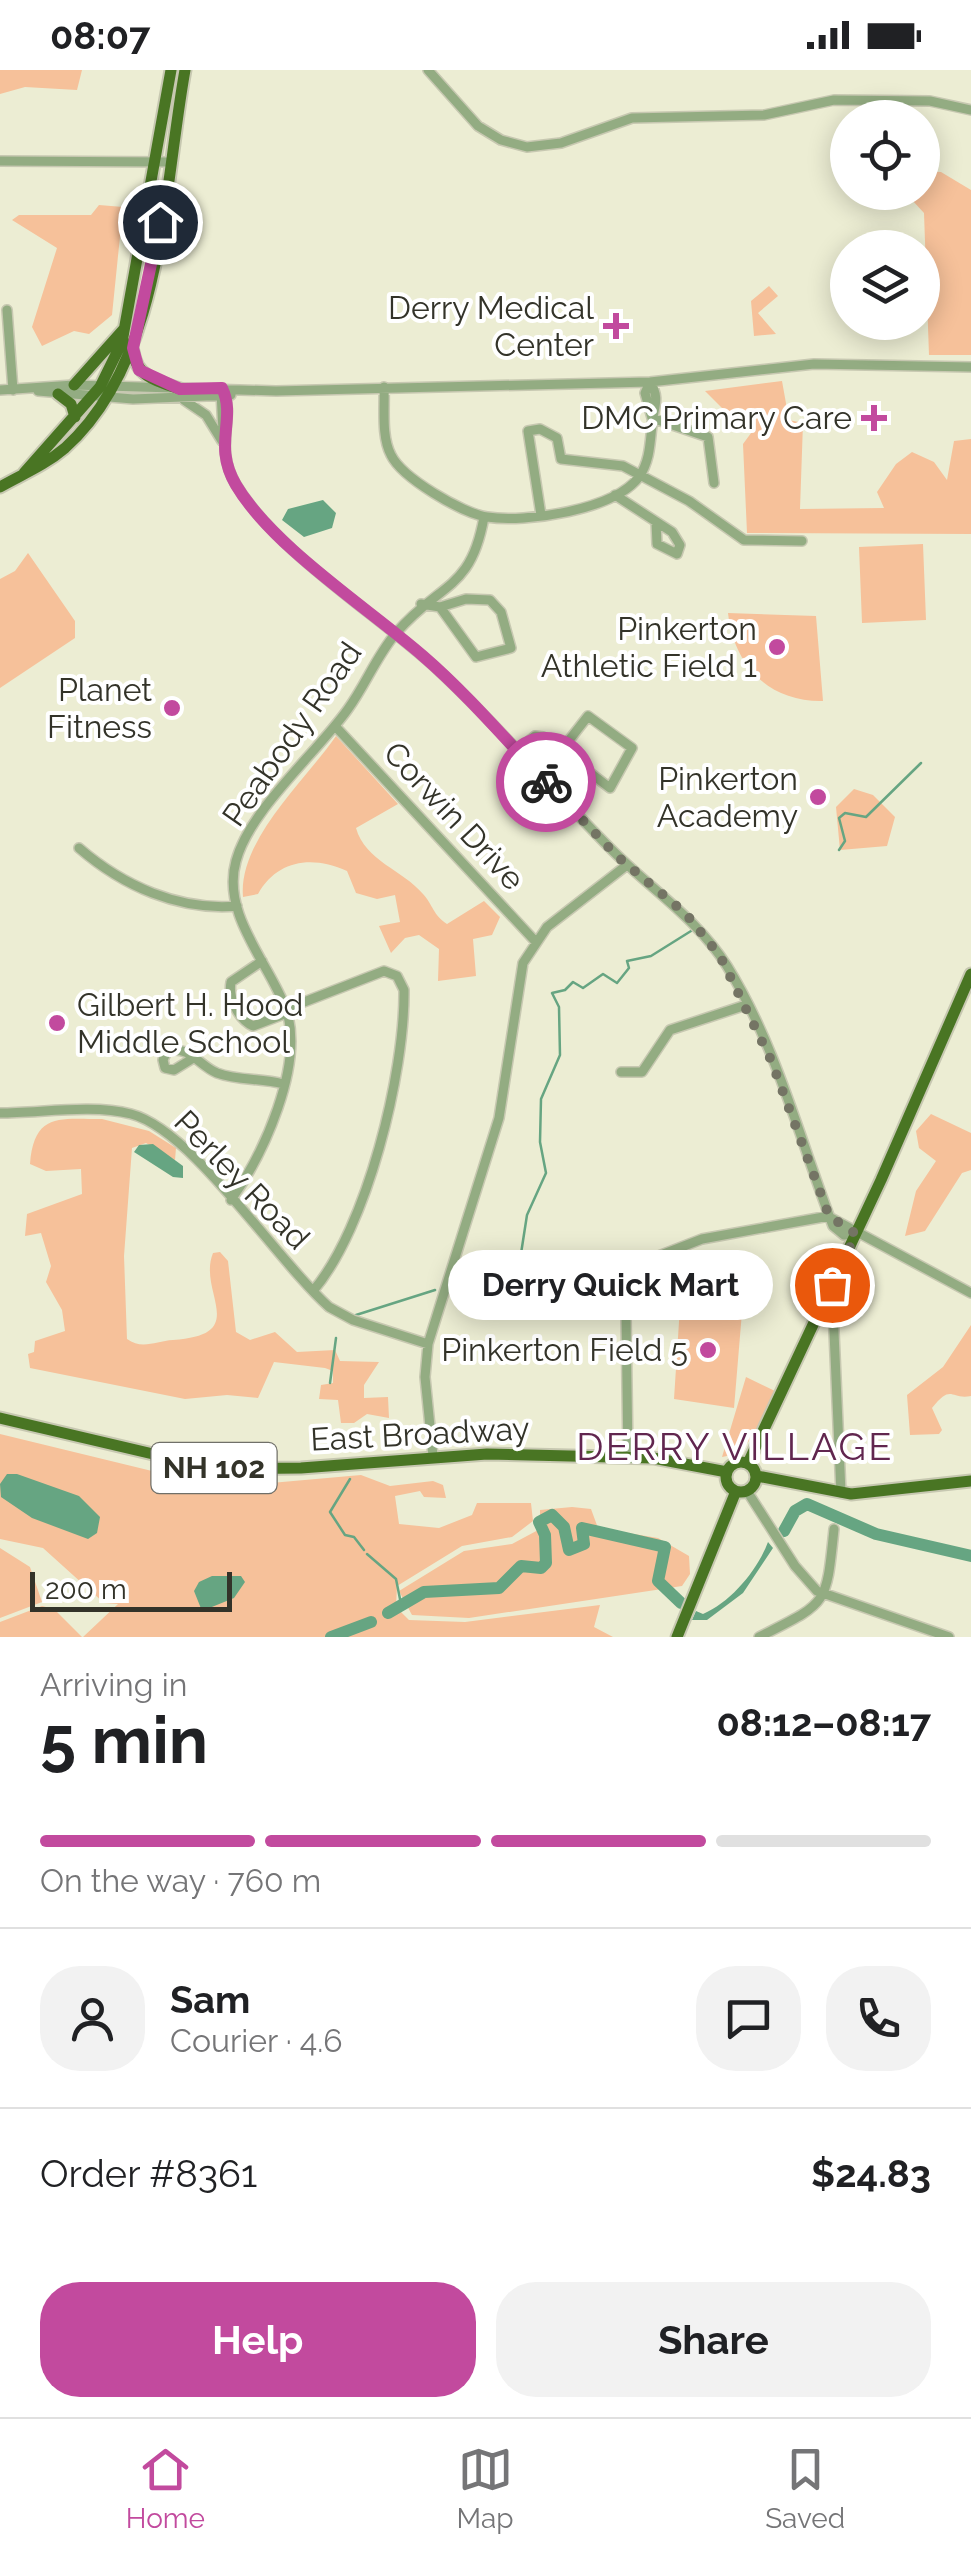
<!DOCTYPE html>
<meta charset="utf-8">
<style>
:root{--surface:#fff;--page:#f2f2f2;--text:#202124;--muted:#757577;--line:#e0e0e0;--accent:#c24a9e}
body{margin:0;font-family:Raleway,sans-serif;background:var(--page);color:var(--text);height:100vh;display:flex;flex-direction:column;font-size:38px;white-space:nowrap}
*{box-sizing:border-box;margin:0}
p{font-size:32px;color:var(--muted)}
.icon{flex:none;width:55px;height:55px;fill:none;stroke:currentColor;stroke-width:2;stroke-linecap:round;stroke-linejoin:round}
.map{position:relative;height:1567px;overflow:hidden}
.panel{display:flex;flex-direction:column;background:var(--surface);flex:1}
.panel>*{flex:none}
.tools{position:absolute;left:830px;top:30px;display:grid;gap:20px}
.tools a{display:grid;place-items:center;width:110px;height:110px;border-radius:50%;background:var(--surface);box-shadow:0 5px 25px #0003;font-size:50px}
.scale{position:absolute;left:30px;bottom:25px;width:202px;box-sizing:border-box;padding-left:10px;border:5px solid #333329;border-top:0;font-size:28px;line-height:35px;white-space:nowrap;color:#333329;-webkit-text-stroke:8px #fff;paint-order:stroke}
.pin{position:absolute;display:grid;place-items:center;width:85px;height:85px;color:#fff;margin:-42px;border:5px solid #fff;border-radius:50%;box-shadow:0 2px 10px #0007}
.courier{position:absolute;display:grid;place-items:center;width:100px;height:100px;margin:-50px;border:8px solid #c24a9e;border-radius:50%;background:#fff;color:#222;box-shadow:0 2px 12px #0007}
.bubble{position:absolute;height:70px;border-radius:35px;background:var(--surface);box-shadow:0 5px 25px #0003;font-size:32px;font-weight:700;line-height:70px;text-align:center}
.headline em{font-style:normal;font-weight:700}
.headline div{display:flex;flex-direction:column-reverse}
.headline{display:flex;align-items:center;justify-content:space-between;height:170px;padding:0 40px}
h1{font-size:65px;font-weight:700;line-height:75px}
.bar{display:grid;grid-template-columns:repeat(4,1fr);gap:15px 10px;align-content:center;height:120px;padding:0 40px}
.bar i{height:12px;border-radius:8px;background:var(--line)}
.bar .active{background:var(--accent)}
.bar p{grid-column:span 4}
.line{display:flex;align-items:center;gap:25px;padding:0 40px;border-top:2px solid var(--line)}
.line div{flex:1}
.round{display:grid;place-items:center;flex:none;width:105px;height:105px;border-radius:40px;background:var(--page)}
.primary-button{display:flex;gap:20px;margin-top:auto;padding:20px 40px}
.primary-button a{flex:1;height:115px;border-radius:40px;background:var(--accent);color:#fff;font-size:40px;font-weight:700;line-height:115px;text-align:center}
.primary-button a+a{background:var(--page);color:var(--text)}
.status{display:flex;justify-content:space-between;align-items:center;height:70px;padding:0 50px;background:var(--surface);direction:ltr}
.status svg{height:28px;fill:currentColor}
.tabs{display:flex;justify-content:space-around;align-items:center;height:140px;border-top:2px solid var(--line);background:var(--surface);font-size:28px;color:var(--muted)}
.tabs a{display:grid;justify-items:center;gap:5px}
.tabs .active{color:var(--accent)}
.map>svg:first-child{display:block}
.green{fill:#f6c19a}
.water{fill:#66a582}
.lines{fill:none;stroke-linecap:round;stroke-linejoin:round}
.stream{stroke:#66a582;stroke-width:2.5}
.river{stroke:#66a582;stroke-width:12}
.minor-casing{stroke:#c7c8b1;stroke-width:12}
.major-casing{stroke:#c7c8b1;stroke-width:15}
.minor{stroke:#93ac82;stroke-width:9}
.major{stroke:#497523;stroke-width:11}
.done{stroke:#747464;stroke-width:10;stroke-dasharray:0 18}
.route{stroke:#c24a9e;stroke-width:12}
.poi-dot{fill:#c24a9e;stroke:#fff;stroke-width:4}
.labels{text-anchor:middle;stroke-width:8;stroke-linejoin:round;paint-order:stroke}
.shield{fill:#fff;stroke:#707069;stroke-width:2.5}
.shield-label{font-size:30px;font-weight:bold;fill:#333329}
.poi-label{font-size:32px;fill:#333329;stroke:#fff;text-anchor:end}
.street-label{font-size:32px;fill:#333329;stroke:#fff}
.quarter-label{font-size:38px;letter-spacing:2.5px;fill:#61264f;stroke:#fff}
</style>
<div class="status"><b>08:07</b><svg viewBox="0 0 49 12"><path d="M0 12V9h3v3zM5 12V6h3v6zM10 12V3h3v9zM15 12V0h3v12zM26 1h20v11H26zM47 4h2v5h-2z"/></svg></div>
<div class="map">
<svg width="971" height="1567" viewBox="0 0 971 1567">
<rect width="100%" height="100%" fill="#ecedd3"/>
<!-- green -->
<path class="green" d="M0,0H82L77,20L25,17L0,24Z
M923,101L941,102L971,120V285H929L924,143L912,130V123L922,122Z
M99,135L123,137L112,245L89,264L74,261L42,276L32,257L57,178L12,150L19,145H91Z
M769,216L778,226L758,243L776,264L754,266L751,231Z
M782,311L789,350L803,353L800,439L884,438L877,422L896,394L912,382L934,392L947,410L954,371L971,369V464L747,463L743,374L754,359L748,349L728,344L705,321Z
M923,474L926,550L862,553L859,477Z
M28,483L75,551V568L0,618V509L15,501Z
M728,543L816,546L823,631C769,632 734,596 728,543Z
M336,666L398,734L356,758C365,791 403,800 423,824C433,835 433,845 447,854L484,831L500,847L492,865L473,869L476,906L438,911L439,879L419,865L405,868L391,883L379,856L400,852L395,825L377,829L356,823L347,801C312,785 277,790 258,824L243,827C238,770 305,711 336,666Z
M854,719L873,725L895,747L887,776L840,780L836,737Z
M931,1044L971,1063V1100L962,1103L925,1161L905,1166L916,1121L936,1091L919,1078L916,1061Z
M102,1049L149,1061L176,1078L175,1090L146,1073L132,1078L124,1186L127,1269C142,1280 156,1271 173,1270C252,1265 197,1222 213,1183L220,1182L228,1191L236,1262L250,1270L275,1262L297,1282L335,1280L340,1291L379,1292L364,1315V1328L388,1327L389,1348L367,1344L354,1353H341L338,1330L319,1329L321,1315L333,1313V1301L325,1298L274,1292L258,1328L227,1325L185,1329L30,1298L28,1284L34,1282L35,1271L65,1261L62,1240L46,1212L51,1196L41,1163L25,1166L27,1144L82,1124L81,1099L46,1101L30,1094C34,1042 60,1049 102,1049Z
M681,1221L743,1230L734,1338L674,1329Z
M971,1255V1326C950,1330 952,1313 932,1338L942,1360L939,1364L910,1365L907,1325L943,1297Z
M746,1307L775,1321C763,1347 753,1382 722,1387Z
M0,1364L189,1410L236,1416L361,1405L390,1416L433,1411L443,1415L446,1428L424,1427L420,1421L395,1426L399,1454L439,1458L472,1445L477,1433H531L533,1451L512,1467L462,1476L397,1516L396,1537L409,1550L465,1552L600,1535L594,1557L613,1567H83L118,1534L104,1533L43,1478L0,1469Z
M572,1437L591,1439L598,1458L658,1468L689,1486L690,1504L682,1516L469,1548L412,1545L399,1521L464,1481L512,1474L540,1459V1440Z
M0,1478L30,1497L42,1532L0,1548Z
M42,1536L54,1539L82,1567H0V1552Z"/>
<!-- water -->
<path class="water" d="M323,430L336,443L332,458L304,467L282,450L288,439Z
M153,1074L183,1096V1108L173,1107L134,1082L139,1075Z
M520,1190L551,1198L567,1208V1217L554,1226H534L526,1217L511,1222L479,1214L476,1206L481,1201Z
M7,1404H17L79,1426L100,1447L97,1463L88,1469L32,1448L1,1427L0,1414Z
M768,1472L773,1478L743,1523L707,1550H692L696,1541L703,1544C731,1532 757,1501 768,1472Z
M212,1506H241L245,1512L234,1528L202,1541L194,1521L199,1512Z"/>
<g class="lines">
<!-- stream -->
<path class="stream" d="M839,780L845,771L839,748L845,743L866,747L921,693
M520,1190L527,1145L546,1103L540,1072L541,1029L560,985L559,937L552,923L565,920L573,912L583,918L603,904L617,913L629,898L627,891L651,886L691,861
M465,1210L480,1205
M356,1245L435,1220
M330,1313L336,1268
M350,1409L330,1442L345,1465L354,1467L364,1480
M367,1484L396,1509L401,1534"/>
<!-- river -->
<path class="river" d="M784,1461L795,1441L807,1434L876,1464L971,1486
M388,1543L424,1522L499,1518L521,1496L541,1498L546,1493L545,1465L539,1452L552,1445L564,1457L569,1480L584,1474L582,1458L665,1477L658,1511L681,1533
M331,1567L371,1552"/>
<!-- minor casing -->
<g class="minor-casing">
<path id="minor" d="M428,0L478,56L501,70L527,77L561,73L632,48L764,45L834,30L930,31L971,40
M0,91L170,92
M7,240L13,320
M650,312L645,323L652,348
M384,317C385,338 381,366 391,385C402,408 462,443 487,447C526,453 614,440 639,407C650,391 650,373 652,355C653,338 661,329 650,312
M222,319C237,347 213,374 235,413C274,480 378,545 436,598C497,654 551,719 610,778C650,819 696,847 727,896C776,975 800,1070 833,1156L844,1165L856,1164
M0,320L74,315L276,321L650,312L814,294L971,297
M38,321L133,329L231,325
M221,322L223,361
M184,330L206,345L222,371
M652,348L708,367L714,413
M615,425L672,462L680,475L677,484L657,474L656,452
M541,445L528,361L540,359L557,368L561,389L623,396L689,431L744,470L802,471
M421,534L440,537L476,587L511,578L501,542L490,530L466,529L440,537
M335,656L535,871
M517,681L535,666L543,667L610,718L632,678L588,646L563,678
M79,778C123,816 179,841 237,836
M262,891L231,912C228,928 238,949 253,956L287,943
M286,939L384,901L397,906L404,920C405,1003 367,1158 313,1221
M195,987L174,1000L165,998L163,990L167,981C190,975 198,995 217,1003C238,1011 262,1008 283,1014
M621,1002H642L670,960L746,935
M0,1043C41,1043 92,1034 131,1044C193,1060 277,1191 329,1237L353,1250L428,1274
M231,1130C263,1085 305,995 286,939C269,893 221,844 236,791C250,739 316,684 348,639C366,614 376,587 396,563C440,512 471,521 484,447
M831,1148L971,1223
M832,1216L841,1423
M433,1386L425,1307L428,1274L499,1048L523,893L547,857L627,795
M628,1387L626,1246L643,1192L702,1169L829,1146
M747,1421L795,1496L817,1521L949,1567
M759,1567C828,1532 826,1537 834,1459"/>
</g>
<!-- major casing -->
<g class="major-casing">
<path id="major" d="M133,281C136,307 158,312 180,319
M74,315L124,259
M58,324L71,334L75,347
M24,403L100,317L122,272L171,0
M0,417C23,404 45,395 65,378C163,290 163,122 185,0
M0,1348L217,1399L301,1398L487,1384L653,1388L727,1402
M726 1407a15 15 0 1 1 30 0a15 15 0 1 1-30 0Z
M748,1393L881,1110L971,904
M757,1406L851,1424L971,1411
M677,1567L736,1421"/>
</g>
<!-- minor -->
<use href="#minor" class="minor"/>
<!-- major -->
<use href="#major" class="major"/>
</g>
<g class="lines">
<!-- done -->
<path class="done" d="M546,712L618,787L686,844L720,886L771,990L829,1146L856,1164L832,1215"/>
<!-- route -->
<path class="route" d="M160,152L133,278L139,300L180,319L222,318C237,349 212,374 236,415C272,476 368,538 423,586C467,624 506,670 546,712"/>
</g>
<!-- markers -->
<g class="poi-dot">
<path d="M611 241h10v10h10v10h-10v10h-10v-10h-10v-10h10z"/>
<path d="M869 333h10v10h10v10h-10v10h-10v-10h-10v-10h10z"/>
<circle cx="777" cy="577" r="10"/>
<circle cx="172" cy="638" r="10"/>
<circle cx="818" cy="727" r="10"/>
<circle cx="57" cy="953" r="10"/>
<circle cx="708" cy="1280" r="10"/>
</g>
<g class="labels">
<!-- shield labels -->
<rect class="shield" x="151.5" y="1373" width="125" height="50" rx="8"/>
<g class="shield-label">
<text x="214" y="1408">NH 102</text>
</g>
<!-- poi labels -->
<g class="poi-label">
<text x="594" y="249">Derry Medical<tspan x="594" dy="37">Center</tspan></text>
<text x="852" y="359">DMC Primary Care</text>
<text x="757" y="570">Pinkerton<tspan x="757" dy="37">Athletic Field 1</tspan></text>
<text x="152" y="631">Planet<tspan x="152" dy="37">Fitness</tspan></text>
<text x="798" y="720">Pinkerton<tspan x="798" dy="37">Academy</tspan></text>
<text x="77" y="946" text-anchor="start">Gilbert H. Hood<tspan x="77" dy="37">Middle School</tspan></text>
<text x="688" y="1291">Pinkerton Field 5</text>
</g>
<!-- street labels -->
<g class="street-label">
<text transform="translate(292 664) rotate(-55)" y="11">Peabody Road</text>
<text transform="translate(454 746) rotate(47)" y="11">Corwin Drive</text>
<text transform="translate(242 1110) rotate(46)" y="11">Perley Road</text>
<text transform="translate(420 1364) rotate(-3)" y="11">East Broadway</text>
</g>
<!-- quarter labels -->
<g class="quarter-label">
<text x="735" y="1390">DERRY VILLAGE</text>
</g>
</g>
</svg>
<div class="tools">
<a><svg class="icon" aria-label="locate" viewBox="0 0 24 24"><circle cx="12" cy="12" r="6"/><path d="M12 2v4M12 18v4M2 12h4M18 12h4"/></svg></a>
<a><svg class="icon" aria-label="layers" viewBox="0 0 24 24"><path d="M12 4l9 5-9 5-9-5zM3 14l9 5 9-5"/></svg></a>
</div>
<div class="scale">200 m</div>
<div class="pin" style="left:832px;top:1215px;background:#ea580c"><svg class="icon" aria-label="bag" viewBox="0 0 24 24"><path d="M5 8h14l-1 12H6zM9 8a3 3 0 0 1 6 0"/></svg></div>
<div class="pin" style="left:160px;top:152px;background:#1f2937"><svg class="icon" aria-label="home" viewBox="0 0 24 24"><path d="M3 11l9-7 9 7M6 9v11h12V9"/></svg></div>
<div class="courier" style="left:546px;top:712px"><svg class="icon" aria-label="bike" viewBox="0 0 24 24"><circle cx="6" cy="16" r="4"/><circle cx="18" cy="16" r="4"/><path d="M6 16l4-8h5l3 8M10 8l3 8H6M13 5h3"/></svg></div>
<div class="bubble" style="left:448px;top:1180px;width:325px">Derry Quick Mart</div>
</div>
<section class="panel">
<div class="headline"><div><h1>5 min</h1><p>Arriving in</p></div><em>08:12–08:17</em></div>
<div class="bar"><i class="active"></i><i class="active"></i><i class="active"></i><i></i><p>On the way · 760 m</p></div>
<div class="line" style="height:180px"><a class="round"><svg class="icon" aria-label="person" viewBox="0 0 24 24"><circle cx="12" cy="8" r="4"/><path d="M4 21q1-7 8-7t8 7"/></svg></a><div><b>Sam</b><p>Courier · 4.6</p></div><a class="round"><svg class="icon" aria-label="chat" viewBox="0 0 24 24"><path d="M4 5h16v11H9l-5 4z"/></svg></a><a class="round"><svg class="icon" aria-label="phone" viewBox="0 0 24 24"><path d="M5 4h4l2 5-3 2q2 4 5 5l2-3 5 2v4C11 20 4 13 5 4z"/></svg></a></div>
<div class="line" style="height:130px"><div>Order #8361</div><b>$24.83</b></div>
<div class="primary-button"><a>Help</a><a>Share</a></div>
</section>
<nav class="tabs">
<a class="active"><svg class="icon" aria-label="home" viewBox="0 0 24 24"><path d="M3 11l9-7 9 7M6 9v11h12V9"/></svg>Home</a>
<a><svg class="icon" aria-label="map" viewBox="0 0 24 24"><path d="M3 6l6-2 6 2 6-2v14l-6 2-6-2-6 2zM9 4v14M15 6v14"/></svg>Map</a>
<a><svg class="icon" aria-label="saved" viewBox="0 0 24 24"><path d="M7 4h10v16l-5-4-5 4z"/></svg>Saved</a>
</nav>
